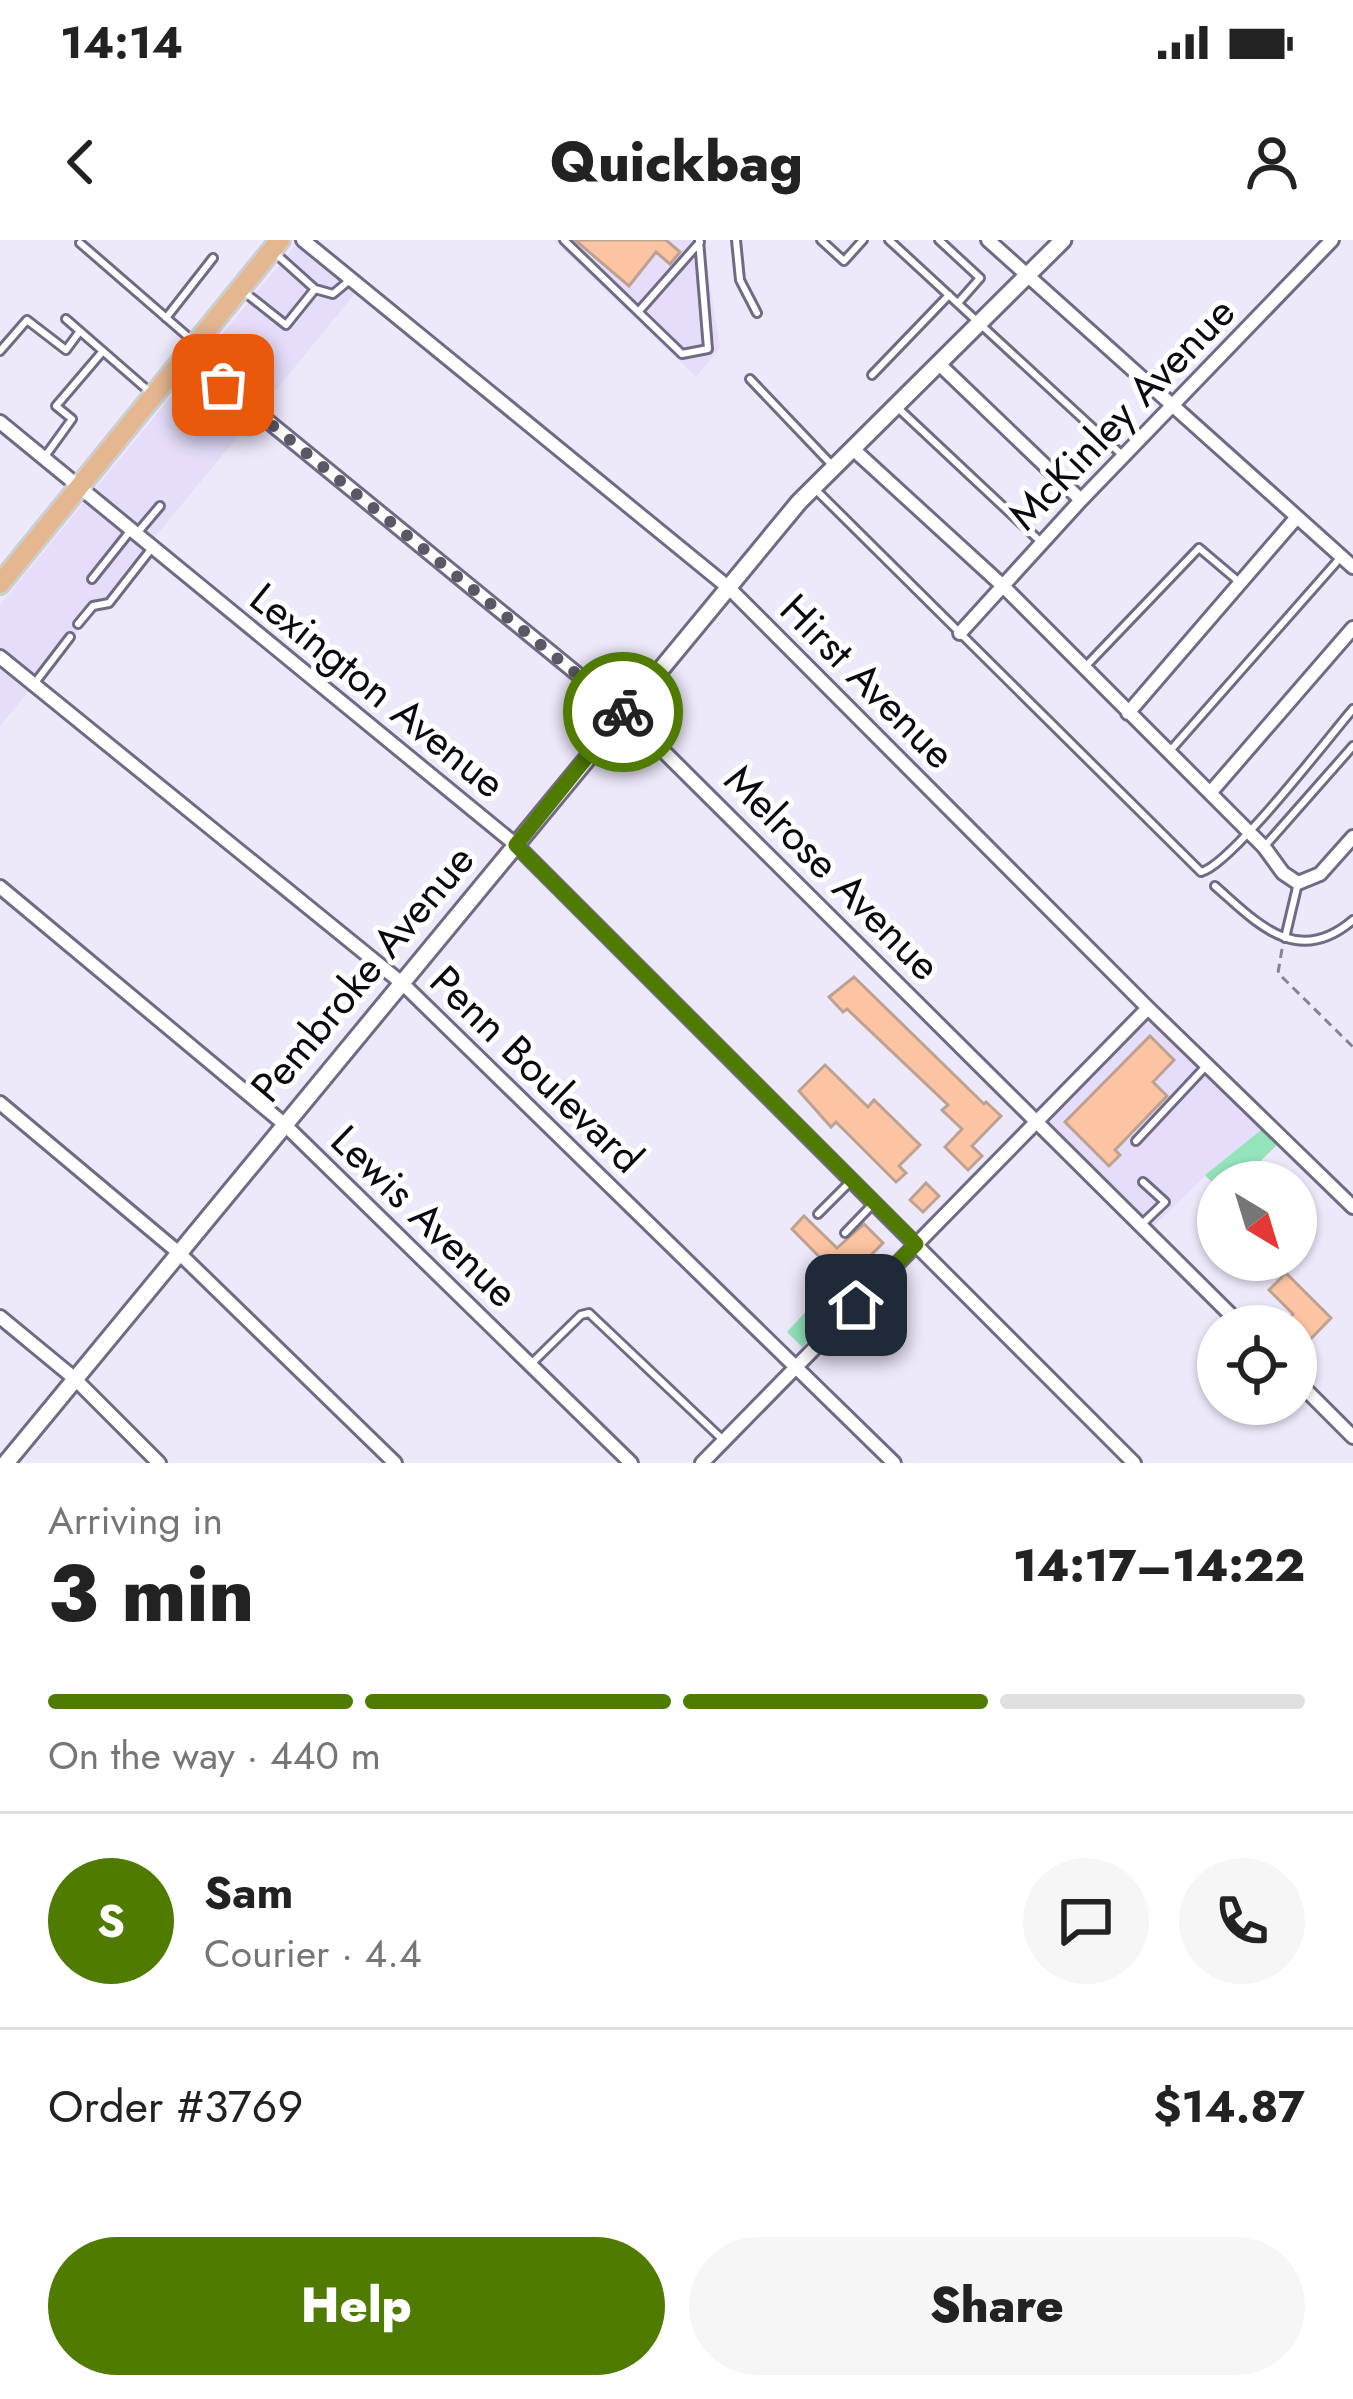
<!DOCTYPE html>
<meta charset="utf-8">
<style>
:root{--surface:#fff;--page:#f6f6f6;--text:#222;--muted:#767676;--line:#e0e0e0;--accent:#4f7b00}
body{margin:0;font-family:Jost,sans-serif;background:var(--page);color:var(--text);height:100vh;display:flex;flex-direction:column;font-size:45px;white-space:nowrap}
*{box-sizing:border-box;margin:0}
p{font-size:39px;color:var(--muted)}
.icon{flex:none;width:66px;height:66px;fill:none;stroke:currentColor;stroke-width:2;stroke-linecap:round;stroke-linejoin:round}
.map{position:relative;height:1223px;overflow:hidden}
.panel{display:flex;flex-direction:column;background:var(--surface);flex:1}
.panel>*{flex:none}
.needle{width:78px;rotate:142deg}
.fabs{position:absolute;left:1197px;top:921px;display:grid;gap:24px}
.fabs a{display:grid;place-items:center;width:120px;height:120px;border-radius:50%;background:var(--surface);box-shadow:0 3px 9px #0004;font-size:60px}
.pin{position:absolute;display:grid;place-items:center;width:102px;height:102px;color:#fff;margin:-51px;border-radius:24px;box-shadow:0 6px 18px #0006}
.courier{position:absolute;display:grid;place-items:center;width:120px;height:120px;margin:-60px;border:9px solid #4f7b00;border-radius:50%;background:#fff;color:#222;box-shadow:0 3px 15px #0007}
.headline em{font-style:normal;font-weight:800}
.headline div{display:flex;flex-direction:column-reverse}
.headline{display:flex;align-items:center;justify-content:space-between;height:204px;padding:0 48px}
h1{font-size:78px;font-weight:800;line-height:90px}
.bar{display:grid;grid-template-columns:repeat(4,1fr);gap:18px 12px;align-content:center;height:144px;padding:0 48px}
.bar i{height:15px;border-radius:9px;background:var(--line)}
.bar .current{background:var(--accent)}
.bar p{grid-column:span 4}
.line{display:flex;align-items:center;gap:30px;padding:0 48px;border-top:3px solid var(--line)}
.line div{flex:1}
.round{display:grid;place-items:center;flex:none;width:126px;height:126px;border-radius:63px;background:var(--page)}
.primary-button{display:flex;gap:24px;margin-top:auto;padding:24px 48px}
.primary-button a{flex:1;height:138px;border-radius:72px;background:var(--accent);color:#fff;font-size:48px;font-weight:800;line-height:138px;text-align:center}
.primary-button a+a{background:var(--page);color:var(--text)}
.status{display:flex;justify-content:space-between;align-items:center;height:84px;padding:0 60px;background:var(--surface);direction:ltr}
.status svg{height:33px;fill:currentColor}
header{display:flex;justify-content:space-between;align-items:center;height:156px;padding:0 48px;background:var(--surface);font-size:54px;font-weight:800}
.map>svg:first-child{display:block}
.built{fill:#e5ddfa}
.green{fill:#93e3bb}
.building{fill:#fcc4a2;stroke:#bea291;stroke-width:3}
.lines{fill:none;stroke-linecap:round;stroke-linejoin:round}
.service-casing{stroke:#716a84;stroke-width:12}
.minor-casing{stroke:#716a84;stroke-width:18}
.tertiary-casing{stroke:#716a84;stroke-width:21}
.primary-casing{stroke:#ceced0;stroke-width:24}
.path{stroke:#878391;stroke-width:3;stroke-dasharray:9 6;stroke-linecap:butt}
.service{stroke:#fff;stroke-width:6}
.minor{stroke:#fff;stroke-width:12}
.tertiary{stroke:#fff;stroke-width:15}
.primary{stroke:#e5b790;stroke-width:18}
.done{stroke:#5b5764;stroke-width:12;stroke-dasharray:0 21.6}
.route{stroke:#4f7b00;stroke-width:15}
.labels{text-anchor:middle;stroke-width:10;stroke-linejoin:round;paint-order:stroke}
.street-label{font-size:42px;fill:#0c0913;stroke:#fff}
</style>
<div class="status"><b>14:14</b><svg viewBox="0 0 49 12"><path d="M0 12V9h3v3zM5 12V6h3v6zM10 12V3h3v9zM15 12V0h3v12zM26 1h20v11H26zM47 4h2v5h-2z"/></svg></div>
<header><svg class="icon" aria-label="back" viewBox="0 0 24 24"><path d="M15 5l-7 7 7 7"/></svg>Quickbag<svg class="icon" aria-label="person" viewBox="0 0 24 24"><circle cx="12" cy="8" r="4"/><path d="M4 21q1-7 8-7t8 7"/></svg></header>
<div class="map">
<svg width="1353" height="1223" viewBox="0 0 1353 1223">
<rect width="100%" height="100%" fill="#ede8fa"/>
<!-- built -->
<path class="built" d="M553,0H703L720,108L696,137Z
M297,3L357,51L0,486V365Z
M1154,780L1280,902L1239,942H1218V948L1205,936L1152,988L1050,886L1052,879L1144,784Z"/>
<!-- green -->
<path class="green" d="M1265,887L1280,902L1239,942H1218V948L1205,935Z
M836,1039L853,1055L802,1107L787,1092Z"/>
<!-- building -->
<path class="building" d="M575,0H666L680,12L670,24L656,12L629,46Z
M854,737L984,864L986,862L1001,876L972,906L982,916L968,930L945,907L962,889L942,870L948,865L847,769L843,772L829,757Z
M1150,796L1174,820L1153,842L1167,856L1115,910L1120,915L1109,926L1065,882Z
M825,825L868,867L874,860L920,905L899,926L906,933L896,942L836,882L831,887L799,851Z
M926,943L939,956L923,972L910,960Z
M804,976L837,1008L864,984L883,1003L856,1030L859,1033L847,1045L792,989Z
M1286,1033L1331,1078L1296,1114V1086L1288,1079L1293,1074L1269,1050Z"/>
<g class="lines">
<!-- service casing -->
<g class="service-casing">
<path id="service" d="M564,0L682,114L708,109L699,0
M736,0L740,40L757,73
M821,0L844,21L863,0
M889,0L1121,214
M939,0L980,38L958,63
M80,3L193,101
M315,49L333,54L351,39
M243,51L286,85L315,49L275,13
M639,71L700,2
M166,78L213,18
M66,79L151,153
M0,111L27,80L66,110L80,91
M872,135L949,55
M750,139L831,224
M898,168L1042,303
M46,215L72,179L56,166L103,111
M815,249L1201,632C1230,626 1328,498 1353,469
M138,292L160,266
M92,339L131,290
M78,384L93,366L109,363L152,308
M1085,427L1199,308L1238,341
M34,444L70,397
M1169,512L1341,317
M1264,607L1353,506
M1215,646C1257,683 1297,728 1353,680
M1285,698L1298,643
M1136,901L1207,825
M818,974L849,943
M1141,985L1165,962L1143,942
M845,993L872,965
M530,1125L581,1075L589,1073L721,1198"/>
</g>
<!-- minor casing -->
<g class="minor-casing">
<path id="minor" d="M303,0L729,348L1148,768L1353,967
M988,0L1353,327
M187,115L625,473L1242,1086
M938,123L1081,260
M0,182L516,605L1134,1223
M853,209L1003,346L1264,607L1283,633L1298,643L1320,634L1353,597
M960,393L1081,260L1332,0
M0,417L403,744L894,1223
M1128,473L1297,277
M1210,553L1353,388
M0,647L283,883L631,1223
M0,863L179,1013L395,1223
M0,1077L74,1138L159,1223
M1296,1140L1353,1197
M702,1223L1148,768"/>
</g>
<!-- tertiary casing -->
<g class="tertiary-casing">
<path id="tertiary" d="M6,1223L799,262L1063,0"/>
</g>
<!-- primary casing -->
<g class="primary-casing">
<path id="primary" d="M0,344L280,0"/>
</g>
<!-- path -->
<path class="path" d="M1282,709L1278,733L1353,807"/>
<!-- service -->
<use href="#service" class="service"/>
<!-- minor -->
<use href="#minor" class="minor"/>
<!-- tertiary -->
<use href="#tertiary" class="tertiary"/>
<!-- primary -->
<use href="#primary" class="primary"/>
</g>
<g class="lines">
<!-- done -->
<path class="done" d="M223,145L623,472"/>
<!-- route -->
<path class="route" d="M623,472L516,605L916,1004L856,1065"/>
</g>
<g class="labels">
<!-- street labels -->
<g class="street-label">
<text transform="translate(1121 173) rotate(-46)" y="15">McKinley Avenue</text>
<text transform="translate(868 441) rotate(45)" y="15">Hirst Avenue</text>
<text transform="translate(378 450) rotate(39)" y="15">Lexington Avenue</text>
<text transform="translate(833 632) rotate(45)" y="15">Melrose Avenue</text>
<text transform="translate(362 733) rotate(-50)" y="15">Pembroke Avenue</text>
<text transform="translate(537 829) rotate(44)" y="15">Penn Boulevard</text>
<text transform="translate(425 976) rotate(44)" y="15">Lewis Avenue</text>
</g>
</g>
</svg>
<div class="fabs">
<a><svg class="needle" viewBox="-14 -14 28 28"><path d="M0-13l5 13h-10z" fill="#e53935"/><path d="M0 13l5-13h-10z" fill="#767676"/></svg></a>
<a><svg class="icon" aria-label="locate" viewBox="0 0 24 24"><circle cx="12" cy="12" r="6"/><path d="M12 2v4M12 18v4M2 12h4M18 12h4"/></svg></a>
</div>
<div class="pin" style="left:223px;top:145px;background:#ea580c"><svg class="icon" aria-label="bag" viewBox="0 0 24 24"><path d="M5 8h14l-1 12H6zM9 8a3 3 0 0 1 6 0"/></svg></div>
<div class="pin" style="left:856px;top:1065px;background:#1f2937"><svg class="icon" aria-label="home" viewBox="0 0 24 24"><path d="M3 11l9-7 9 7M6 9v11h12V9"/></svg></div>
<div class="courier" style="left:623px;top:472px"><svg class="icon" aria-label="bike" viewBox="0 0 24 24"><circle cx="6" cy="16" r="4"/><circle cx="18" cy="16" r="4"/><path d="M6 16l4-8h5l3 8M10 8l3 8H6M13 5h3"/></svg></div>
</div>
<section class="panel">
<div class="headline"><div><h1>3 min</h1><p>Arriving in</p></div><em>14:17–14:22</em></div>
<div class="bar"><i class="current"></i><i class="current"></i><i class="current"></i><i></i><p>On the way · 440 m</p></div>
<div class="line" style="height:216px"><b class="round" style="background:var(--accent);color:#fff">S</b><div><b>Sam</b><p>Courier · 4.4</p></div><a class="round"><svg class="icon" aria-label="chat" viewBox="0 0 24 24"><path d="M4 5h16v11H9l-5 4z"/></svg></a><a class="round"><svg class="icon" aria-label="phone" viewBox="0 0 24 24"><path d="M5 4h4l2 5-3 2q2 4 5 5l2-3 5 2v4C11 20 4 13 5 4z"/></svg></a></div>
<div class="line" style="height:156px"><div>Order #3769</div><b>$14.87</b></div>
<div class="primary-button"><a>Help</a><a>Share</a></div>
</section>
